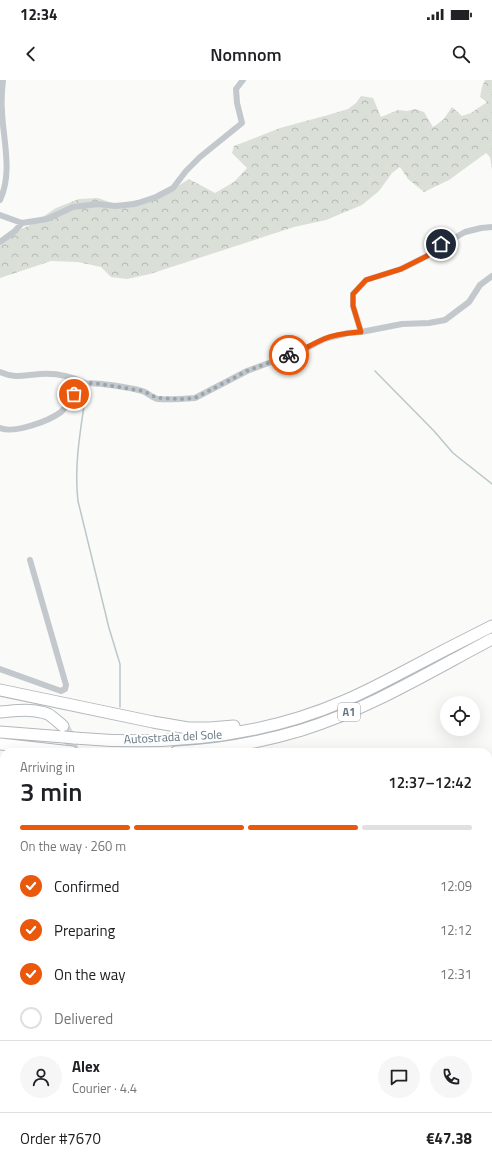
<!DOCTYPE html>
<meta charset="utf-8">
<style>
:root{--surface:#fff;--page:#f6f6f6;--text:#202124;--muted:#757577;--line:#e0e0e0;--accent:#ea580c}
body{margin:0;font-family:"Titillium Web",sans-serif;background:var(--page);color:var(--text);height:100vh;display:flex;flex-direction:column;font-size:15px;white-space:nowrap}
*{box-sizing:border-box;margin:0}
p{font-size:13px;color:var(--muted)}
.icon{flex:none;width:22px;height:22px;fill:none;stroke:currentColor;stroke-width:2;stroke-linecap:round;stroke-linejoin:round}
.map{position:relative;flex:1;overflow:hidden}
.sheet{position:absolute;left:0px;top:668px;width:492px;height:424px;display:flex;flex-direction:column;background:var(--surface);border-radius:12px 12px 0 0;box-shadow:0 4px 16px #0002}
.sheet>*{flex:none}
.controls{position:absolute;left:440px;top:616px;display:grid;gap:8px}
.controls a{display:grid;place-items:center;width:40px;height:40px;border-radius:50%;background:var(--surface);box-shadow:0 4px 16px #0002;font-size:20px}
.pin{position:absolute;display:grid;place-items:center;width:34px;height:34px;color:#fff;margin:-17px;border:2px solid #fff;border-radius:50%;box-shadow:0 1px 4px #0007}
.courier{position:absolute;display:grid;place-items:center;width:40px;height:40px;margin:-20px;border:3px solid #ea580c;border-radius:50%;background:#fff;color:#222;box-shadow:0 1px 5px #0007}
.summary em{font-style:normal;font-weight:600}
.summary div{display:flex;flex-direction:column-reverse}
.summary{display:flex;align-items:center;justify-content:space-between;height:68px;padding:0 20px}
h1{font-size:26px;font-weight:600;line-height:30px}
.bar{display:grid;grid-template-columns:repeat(4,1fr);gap:6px 4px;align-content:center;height:48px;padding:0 20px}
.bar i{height:5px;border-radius:3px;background:var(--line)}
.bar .selected{background:var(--accent)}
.bar p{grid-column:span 4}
.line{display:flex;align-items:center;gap:10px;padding:0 20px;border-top:1px solid var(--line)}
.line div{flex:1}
.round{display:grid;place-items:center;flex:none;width:42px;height:42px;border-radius:21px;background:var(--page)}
ol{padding:0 20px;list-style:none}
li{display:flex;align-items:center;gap:12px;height:44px}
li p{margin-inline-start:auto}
li .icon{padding:4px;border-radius:50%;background:var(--accent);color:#fff;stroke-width:4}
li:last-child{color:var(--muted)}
li i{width:22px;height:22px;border:2px solid var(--line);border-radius:50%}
.status{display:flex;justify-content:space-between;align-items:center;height:28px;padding:0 20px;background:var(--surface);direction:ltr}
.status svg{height:11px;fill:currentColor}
header{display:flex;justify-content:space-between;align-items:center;height:52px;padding:0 20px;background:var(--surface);font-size:18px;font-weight:600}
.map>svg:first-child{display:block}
.grass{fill:url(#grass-dots)}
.forest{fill:url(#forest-crowns)}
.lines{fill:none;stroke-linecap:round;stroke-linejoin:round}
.stream{stroke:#bbc7cb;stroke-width:1.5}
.river{stroke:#bbc7cb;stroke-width:10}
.highway-tunnel{stroke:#d5d9db;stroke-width:11;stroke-dasharray:11 5.5;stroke-linecap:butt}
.secondary-casing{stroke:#b3babf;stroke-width:11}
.highway-casing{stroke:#b4b9bd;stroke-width:13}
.street{stroke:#c3c8cc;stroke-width:6}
.secondary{stroke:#fff;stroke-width:9}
.highway{stroke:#fff;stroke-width:11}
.highway-bridge-casing{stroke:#b4b9bd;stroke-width:13;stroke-linecap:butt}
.highway-bridge{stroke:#fff;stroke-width:11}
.done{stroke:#99a4ac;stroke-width:4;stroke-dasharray:0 7.2}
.route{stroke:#ea580c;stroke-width:5}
.labels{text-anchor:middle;stroke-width:4;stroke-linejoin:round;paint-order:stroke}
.shield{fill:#fff;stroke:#939fa8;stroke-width:1}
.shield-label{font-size:11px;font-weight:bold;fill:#657683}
.street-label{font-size:12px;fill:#657683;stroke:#fff}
</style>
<div class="status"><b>12:34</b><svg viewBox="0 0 49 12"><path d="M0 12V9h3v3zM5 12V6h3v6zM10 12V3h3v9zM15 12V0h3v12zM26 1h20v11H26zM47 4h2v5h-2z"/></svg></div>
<header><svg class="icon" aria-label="back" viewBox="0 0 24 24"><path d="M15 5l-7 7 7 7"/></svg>Nomnom<svg class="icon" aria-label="search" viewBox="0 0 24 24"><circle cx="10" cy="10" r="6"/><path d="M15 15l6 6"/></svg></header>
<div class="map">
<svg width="492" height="1092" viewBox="0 0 492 1092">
<defs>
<pattern id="grass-dots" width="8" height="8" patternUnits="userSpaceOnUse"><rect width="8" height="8" fill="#dadfd7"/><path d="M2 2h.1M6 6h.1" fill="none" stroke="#b4b9b4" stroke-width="1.8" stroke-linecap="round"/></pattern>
<pattern id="forest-crowns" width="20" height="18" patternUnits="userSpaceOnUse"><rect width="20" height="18" fill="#dadfd7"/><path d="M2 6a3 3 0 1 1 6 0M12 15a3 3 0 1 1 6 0" fill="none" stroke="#b4b9b4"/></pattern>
</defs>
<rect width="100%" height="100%" fill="#fafaf8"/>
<!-- grass -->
<path class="grass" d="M88,1088H130L117,1092H85Z"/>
<!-- forest -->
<path class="forest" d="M485,0H492V89L490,77L486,73L449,100L424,112L408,99L400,87L392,93L379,111L362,125L326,140L294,147L150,194L127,199L111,197L101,187L78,182L51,181L0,198V166L18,151L32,144L56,128L79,119L98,118L115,124L162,116L189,99L215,113L234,102L247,88L232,73L234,66L280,48L328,35L348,29L356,23L361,16L373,18L381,37L398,30L407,31L415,29L424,32L433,47L443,40L452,27L462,36L471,33L487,22L480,17L482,7Z
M488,1016L492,1017V1061H488Z
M276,1088C290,1088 300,1090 313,1088H463L465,1092H267Z"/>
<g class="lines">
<!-- stream -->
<path class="stream" d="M375,291L434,351L453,373L492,404
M85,319C80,353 74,387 78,421L109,548L120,584V627
M0,840H4"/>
<!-- river -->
<path class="river" d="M0,767L4,769
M488,853L492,852"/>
<!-- highway-tunnel -->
<path class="highway-tunnel" d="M63,646L68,654L74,672"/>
<!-- secondary casing -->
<g class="secondary-casing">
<path id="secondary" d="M488,899L492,898
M0,998L4,997"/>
</g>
<!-- highway casing -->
<g class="highway-casing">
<path id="highway" d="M0,610L153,642L188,648H210L234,646
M0,632C15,631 33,628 48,634C53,637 58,642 63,646
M0,652L64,657
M74,658C165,666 259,658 344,621C363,613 382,603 401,593C431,577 462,561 492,546
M0,664L72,672
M176,672C219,670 262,662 302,650C369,629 431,591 492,559
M0,717H4"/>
</g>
<!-- street -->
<path class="street" d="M0,120C13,92 3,60 2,31C1,21 2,10 3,0
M0,135L22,143L47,139L73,127L98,124L115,126L135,124L156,117L173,108L186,91L200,77L242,43L237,23L236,9L243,0
M0,162L15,151L22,143
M361,252L353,226V214L366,200L401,189L427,176L437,165L449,161L465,152L481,148L492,147
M0,292C16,299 24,295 40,294C56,293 71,296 85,303
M0,348C14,354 49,341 61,332C69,325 74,308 84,304C93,301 132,308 142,311C147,312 152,318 158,319C170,320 183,319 195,318L247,291L301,271L324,259L348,253L361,252L402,244L429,243L445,240L469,222L480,205L492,196
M0,589L61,611L65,609L66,605L30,480"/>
<!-- secondary -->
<use href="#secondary" class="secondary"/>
<!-- highway -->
<use href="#highway" class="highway"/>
<!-- highway-bridge casing -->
<g class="highway-bridge-casing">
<path id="highway-bridge" d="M64,657L74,658"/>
</g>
<!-- highway-bridge -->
<use href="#highway-bridge" class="highway-bridge"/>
</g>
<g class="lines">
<!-- done -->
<path class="done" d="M74,314L79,307L85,303H94L143,311L157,318L185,319L195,318L247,291L289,275"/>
<!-- route -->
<path class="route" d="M289,275C301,271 312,264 324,259C335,254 349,253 361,252L353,226V214L366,200L401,189L427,176L437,165L441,164"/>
</g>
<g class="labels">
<!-- shield labels -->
<rect class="shield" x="338" y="623" width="22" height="18" rx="3"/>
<g class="shield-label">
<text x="349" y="636">A1</text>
</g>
<!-- street labels -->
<g class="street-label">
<text transform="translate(173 657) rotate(-3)" y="4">Autostrada del Sole</text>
</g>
</g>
</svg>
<div class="controls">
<a><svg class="icon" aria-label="locate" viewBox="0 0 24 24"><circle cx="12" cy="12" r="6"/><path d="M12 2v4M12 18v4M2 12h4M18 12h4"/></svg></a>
</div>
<div class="pin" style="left:74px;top:314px;background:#ea580c"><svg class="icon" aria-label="bag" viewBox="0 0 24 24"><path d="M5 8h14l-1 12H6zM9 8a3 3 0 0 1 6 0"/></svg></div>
<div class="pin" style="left:441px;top:164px;background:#1f2937"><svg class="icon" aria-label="home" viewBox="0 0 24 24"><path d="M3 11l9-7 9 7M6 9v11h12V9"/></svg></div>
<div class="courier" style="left:289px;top:275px"><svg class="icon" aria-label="bike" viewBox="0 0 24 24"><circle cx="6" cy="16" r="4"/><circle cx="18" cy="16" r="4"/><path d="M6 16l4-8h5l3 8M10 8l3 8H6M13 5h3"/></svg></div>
<section class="sheet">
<div class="summary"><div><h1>3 min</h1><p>Arriving in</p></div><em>12:37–12:42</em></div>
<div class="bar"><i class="selected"></i><i class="selected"></i><i class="selected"></i><i></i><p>On the way · 260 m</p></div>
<ol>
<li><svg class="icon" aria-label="check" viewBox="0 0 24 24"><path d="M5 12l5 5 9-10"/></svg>Confirmed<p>12:09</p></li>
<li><svg class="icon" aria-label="check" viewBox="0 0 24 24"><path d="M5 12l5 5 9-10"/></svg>Preparing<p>12:12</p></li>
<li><svg class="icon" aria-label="check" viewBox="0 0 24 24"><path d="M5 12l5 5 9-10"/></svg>On the way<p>12:31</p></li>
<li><i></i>Delivered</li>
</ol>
<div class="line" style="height:72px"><a class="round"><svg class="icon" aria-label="person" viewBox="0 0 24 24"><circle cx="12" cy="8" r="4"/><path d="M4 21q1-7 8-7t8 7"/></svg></a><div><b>Alex</b><p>Courier · 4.4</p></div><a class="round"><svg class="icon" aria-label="chat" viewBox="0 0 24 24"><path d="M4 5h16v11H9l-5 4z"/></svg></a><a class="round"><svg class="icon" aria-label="phone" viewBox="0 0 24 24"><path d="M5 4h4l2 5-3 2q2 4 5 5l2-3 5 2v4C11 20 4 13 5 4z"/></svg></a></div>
<div class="line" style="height:52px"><div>Order #7670</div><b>€47.38</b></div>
</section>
</div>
